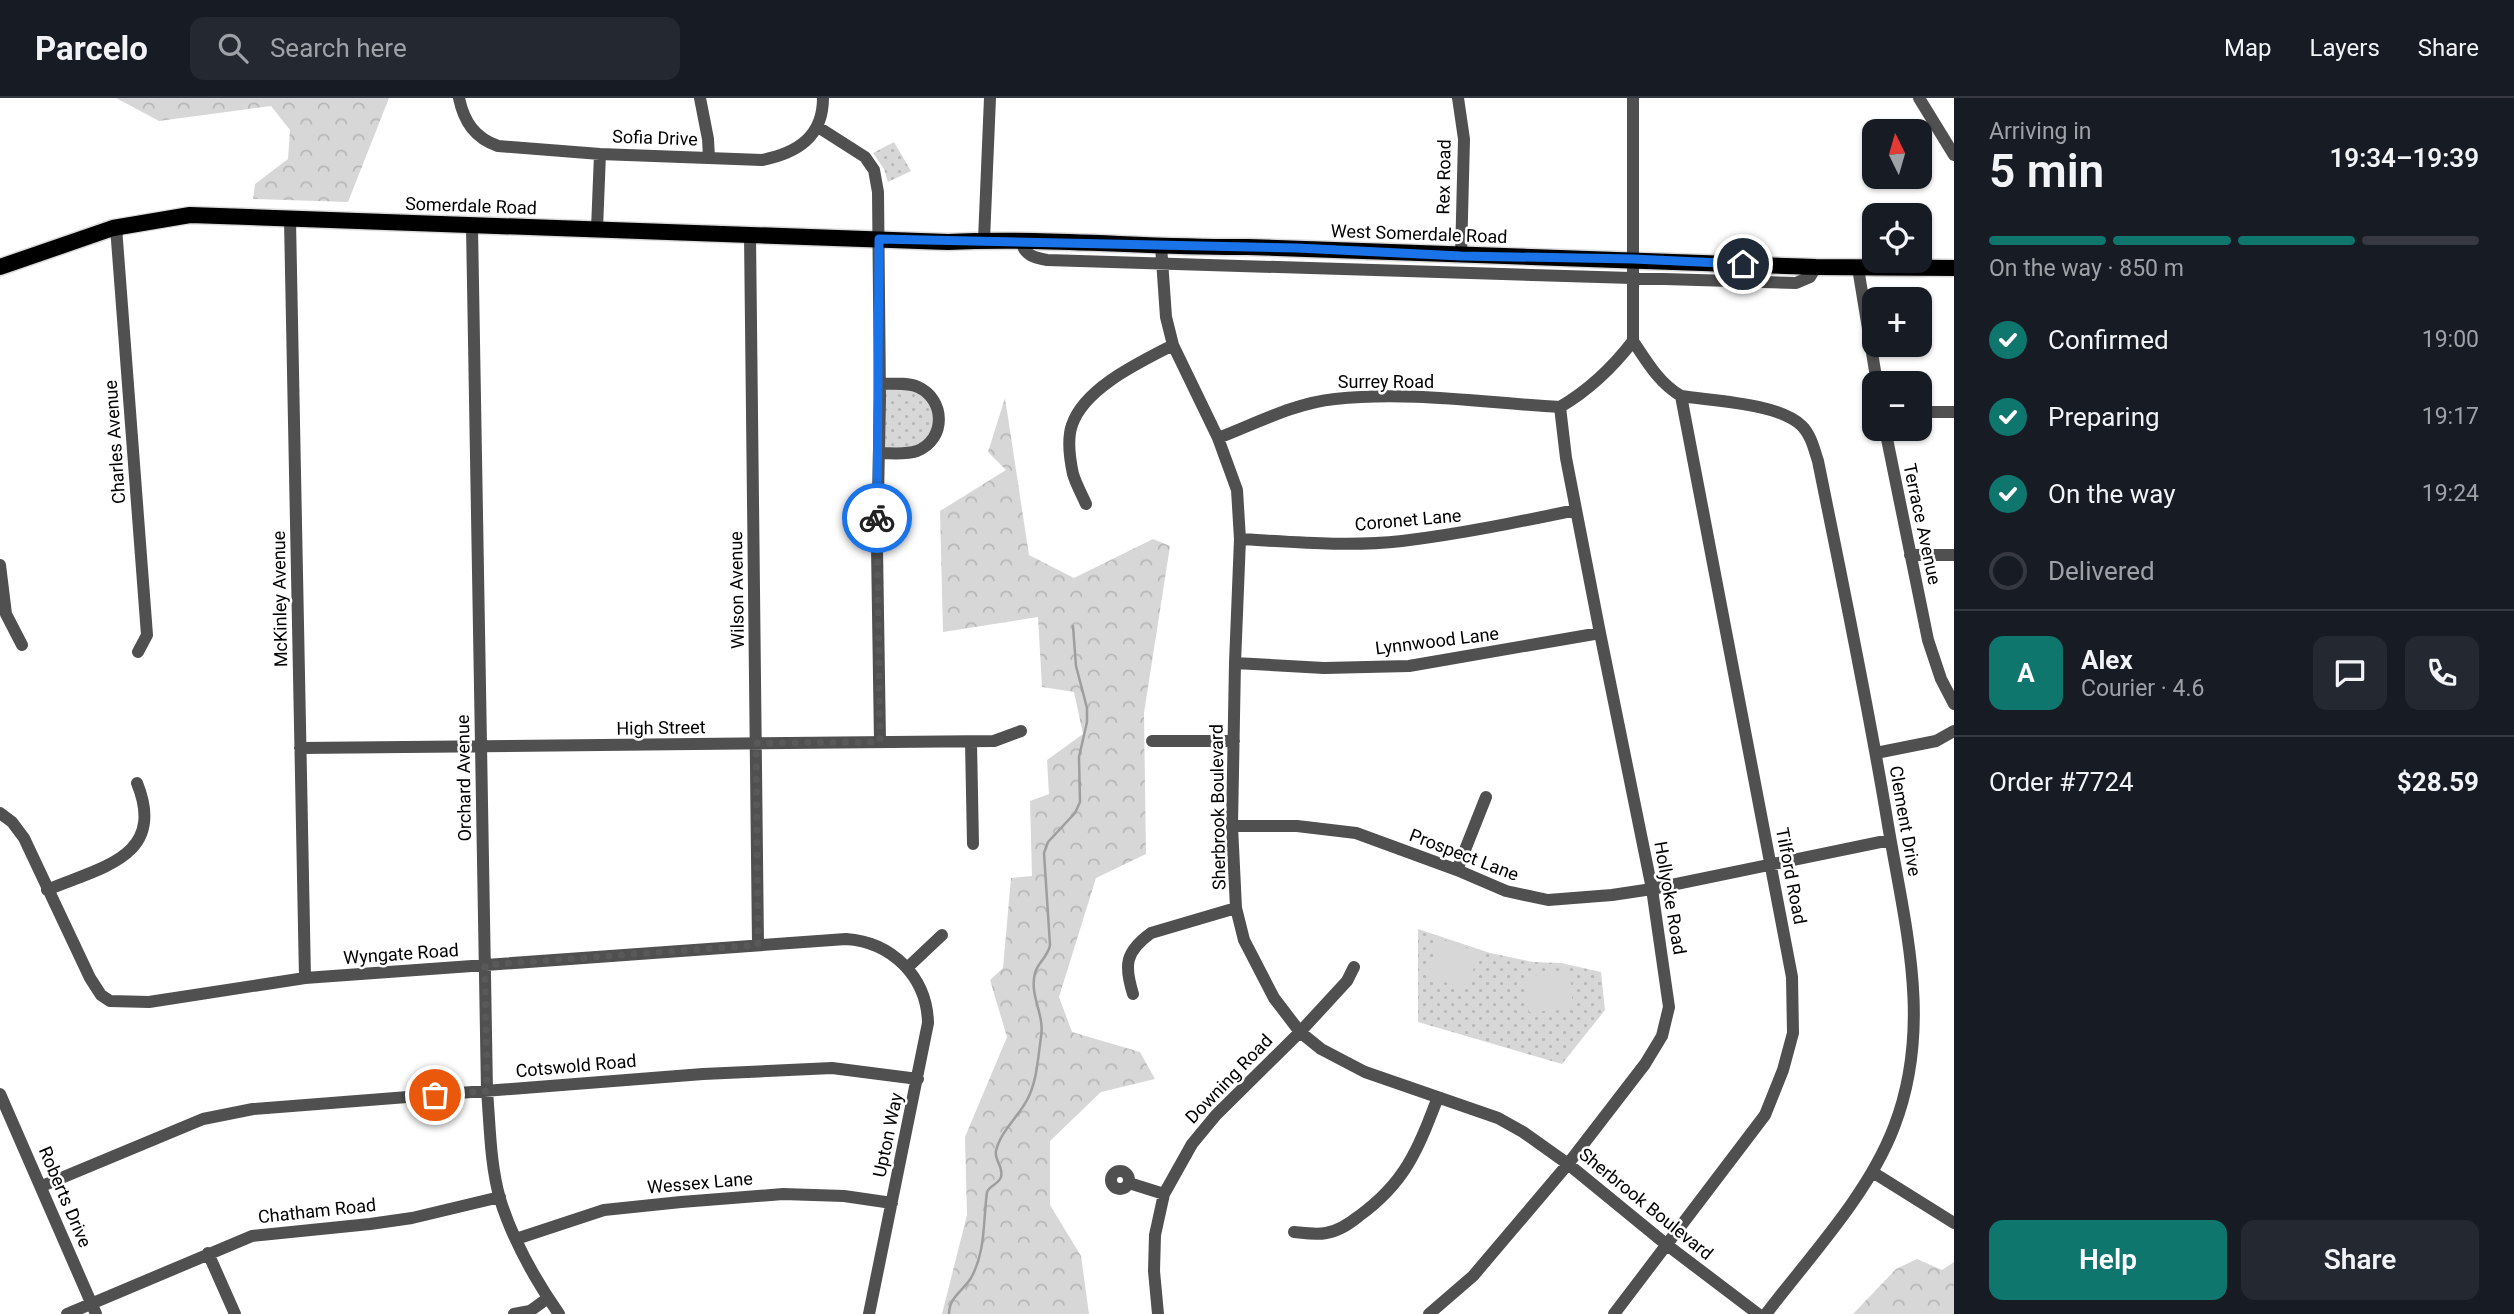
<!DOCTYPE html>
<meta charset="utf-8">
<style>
:root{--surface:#171b24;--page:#242831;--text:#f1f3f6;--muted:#9ea1a6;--line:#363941;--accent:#0f766e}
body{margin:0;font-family:Roboto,sans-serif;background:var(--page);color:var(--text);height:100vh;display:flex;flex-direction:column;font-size:26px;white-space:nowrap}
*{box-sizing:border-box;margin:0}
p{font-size:23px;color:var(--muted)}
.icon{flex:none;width:38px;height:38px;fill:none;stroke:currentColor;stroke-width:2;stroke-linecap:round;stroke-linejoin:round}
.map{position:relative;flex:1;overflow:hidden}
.drawer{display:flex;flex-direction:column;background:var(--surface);width:560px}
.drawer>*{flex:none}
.needle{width:46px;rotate:355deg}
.controls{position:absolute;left:1862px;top:21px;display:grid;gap:14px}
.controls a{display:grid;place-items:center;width:70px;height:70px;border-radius:14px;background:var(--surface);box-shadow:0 2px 5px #0004;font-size:35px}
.pin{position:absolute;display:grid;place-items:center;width:60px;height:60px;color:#fff;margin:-30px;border:4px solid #fff;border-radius:50%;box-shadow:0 2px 7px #0007}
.courier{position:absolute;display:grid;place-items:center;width:70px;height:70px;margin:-35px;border:5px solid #1a73e8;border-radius:50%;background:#fff;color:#222;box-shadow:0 2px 9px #0007}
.headline em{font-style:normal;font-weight:600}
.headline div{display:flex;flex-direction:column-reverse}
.headline{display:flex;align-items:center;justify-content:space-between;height:119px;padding:0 35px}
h1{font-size:46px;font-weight:600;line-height:52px}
.bar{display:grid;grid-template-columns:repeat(4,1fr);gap:10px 7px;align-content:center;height:84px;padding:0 35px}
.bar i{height:9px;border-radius:5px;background:var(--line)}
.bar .active{background:var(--accent)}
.bar p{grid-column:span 4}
.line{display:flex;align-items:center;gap:18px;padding:0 35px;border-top:2px solid var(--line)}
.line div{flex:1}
.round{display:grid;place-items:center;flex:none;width:74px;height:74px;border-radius:14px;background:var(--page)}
ol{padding:0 35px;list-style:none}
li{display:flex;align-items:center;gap:21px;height:77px}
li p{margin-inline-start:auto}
li .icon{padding:7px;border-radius:50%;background:var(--accent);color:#fff;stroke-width:4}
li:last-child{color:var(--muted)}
li i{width:38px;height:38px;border:4px solid var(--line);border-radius:50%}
.primary-button{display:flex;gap:14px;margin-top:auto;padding:14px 35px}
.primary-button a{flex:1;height:80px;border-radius:14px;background:var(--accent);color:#fff;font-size:28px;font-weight:600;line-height:80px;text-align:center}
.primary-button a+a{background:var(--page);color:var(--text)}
header{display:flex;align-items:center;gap:42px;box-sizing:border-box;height:98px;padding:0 35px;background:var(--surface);border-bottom:2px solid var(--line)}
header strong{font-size:33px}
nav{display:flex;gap:38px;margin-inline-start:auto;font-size:24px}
.search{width:490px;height:63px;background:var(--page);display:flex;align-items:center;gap:18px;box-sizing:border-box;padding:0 24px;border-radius:14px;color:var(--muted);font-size:26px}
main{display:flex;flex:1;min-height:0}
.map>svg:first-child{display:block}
.grass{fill:url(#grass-dots)}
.forest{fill:url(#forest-crowns)}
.garden{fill:#d7d7d7}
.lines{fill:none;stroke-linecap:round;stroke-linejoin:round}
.stream{stroke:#9e9e9e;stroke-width:2.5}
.major-casing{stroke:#dbdbdb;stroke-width:19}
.minor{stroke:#505050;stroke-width:12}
.major{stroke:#000;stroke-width:16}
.done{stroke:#595959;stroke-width:7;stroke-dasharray:0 12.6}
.route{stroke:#1a73e8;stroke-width:9}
.labels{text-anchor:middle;stroke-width:5;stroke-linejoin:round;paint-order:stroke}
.street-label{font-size:18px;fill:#000;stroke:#fff}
</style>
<header>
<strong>Parcelo</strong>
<div class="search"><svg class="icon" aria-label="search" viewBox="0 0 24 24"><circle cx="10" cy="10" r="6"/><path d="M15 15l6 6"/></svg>Search here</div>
<nav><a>Map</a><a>Layers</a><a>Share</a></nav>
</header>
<main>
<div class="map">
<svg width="1954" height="1216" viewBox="0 0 1954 1216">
<defs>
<pattern id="grass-dots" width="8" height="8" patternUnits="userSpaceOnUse" patternTransform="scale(1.75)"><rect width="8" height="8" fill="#d7d7d7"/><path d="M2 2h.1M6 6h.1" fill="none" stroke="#b7b7b7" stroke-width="1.8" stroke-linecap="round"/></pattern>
<pattern id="forest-crowns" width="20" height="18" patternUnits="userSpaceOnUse" patternTransform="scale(1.75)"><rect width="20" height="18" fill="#d7d7d7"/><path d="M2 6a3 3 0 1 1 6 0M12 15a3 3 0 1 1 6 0" fill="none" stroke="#b7b7b7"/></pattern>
</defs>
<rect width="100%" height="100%" fill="#fff"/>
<!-- grass -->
<path class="grass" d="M894,44L911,73L888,84L884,71L873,55Z
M880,286H906L939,310L929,345L879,355Z
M1418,831L1490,855L1533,864L1561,865L1601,874L1605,912L1562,966L1418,924Z"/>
<!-- forest -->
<path class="forest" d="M116,0H389L348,104L253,101L255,86L288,61L290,32L271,8L159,23Z
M1005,300L1029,457L1074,480L1153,441L1170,448L1144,615L1146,756L1096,780L1059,899L1072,934L1140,954L1155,981L1101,994L1050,1043V1107L1081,1158L1089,1216H942L967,1117L965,1039L1007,939L990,882L1003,870L1011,780L1032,778L1030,703L1049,696L1047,662L1083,636L1074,594L1042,589L1038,519L943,534L940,413L1006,372L988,354Z
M1917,1161L1942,1172L1954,1164V1216H1853L1896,1171Z"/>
<!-- garden -->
<path class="garden" d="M1440,841L1479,854L1467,891L1428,879Z
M1570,875L1573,911L1529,914L1526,878Z"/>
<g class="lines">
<!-- stream -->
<path class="stream" d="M949,1216C949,1199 963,1193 971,1180C986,1153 983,1123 987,1094C990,1087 999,1086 1001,1079C1004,1069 994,1062 996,1053C1000,1034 1018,1019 1027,1002C1037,984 1038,959 1041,939C1045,916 1029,898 1035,875C1038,864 1048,859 1050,847L1044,755L1048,744L1075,715L1080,704L1079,659L1087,624V610L1076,568L1073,528"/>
<!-- major casing -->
<g class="major-casing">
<path id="major" d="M0,169L113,130L190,117L948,144C1048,139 1148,150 1248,149L1816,169L1954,170"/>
</g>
<!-- minor -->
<path class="minor" d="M459,0C464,24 475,40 498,48L600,56L762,62C797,55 823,39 823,0
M700,0L708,41L709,60
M1458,0L1464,41L1461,158
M1919,0L1954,57
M818,29L865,59L874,72L878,94L880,300L877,450L880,644
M290,122L305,880
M472,128L487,993C490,1028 490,1066 500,1101C513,1143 534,1180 559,1216
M116,129L147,537L138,554
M597,131L600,56
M750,137L758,847
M984,142L990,0
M1022,143C1023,157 1035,160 1047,162L1796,185L1810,179L1816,169
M1161,148L1166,219L1173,247L1218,340L1237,392L1240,441L1235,565L1232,728L1236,810L1244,842L1274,900L1300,934L1321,951L1365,974L1498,1020L1523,1034L1568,1066L1667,1147L1758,1216
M1858,170L1877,285
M1633,243C1647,264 1659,285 1681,298C1713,303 1779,305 1802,328C1811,337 1814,351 1818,363C1842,482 1867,601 1887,721C1904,825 1934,926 1894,1029C1868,1097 1810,1158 1766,1216
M1560,309C1589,292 1613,269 1633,243V0
M1920,314H1954
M1885,331L1928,542L1941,581L1954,606
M1218,340C1255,326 1294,305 1335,301C1409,293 1486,305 1560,309
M879,355C892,355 905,357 917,353C947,341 945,301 918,289C907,284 891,286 880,286
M1086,406C1082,397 1076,386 1073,376C1070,362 1067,341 1072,327C1084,290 1140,264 1173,247
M1240,441C1294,444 1348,449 1402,443C1460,436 1518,424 1576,412
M1910,457H1954
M0,467L6,516L22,547
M1235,565L1324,570L1409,568L1600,535
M1152,643H1234
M971,644L973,746
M300,650L994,643L1021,633
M1876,655L1936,643L1954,633
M0,715L12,724L24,740L90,880L101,897L110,903L149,904L305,880L846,841C892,844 927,879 928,925L869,1216
M1232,728H1297L1356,735L1457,772L1506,793L1548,802L1612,797L1652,791L1890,742
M1457,772L1486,699
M47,792C101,769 167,759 137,685
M907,870L942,837
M1133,896C1124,867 1125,854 1151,835L1236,810
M0,996L96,1216
M1111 1082a9 9 0 1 1 18 0a9 9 0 1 1-18 0Z
M1874,1075L1954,1125
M1129,1085L1164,1096
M42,1088L203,1021L253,1011L703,976L832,970L918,981
M1294,1134C1304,1135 1316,1137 1326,1135C1339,1133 1349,1126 1359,1118C1406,1084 1418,1051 1438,999
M516,1141L604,1112L681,1104L783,1096L844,1098L892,1105
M208,1155L235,1216
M67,1216L252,1138L370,1126L412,1120L500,1099
M514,1216L530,1213L548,1200
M1158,1216L1154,1173L1155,1137L1164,1096L1192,1046L1216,1017L1300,934L1347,883L1354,869
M1429,1216L1473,1178L1568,1066L1645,966L1662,938L1669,909L1652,791L1600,535L1566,360L1560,309
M1614,1216L1765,1017L1783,972L1793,935L1792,879L1681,298"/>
<!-- major -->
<use href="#major" class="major"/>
</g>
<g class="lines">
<!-- done -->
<path class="done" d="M435,997L487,993L485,867L758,847L756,645L880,644L877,420"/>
<!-- route -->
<path class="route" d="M877,420L879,141L1297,150L1461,158L1633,161L1743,166"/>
</g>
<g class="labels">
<!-- street labels -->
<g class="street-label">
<text transform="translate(655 40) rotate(2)" y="6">Sofia Drive</text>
<text transform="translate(1444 79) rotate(-89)" y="6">Rex Road</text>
<text transform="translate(471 108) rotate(2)" y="6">Somerdale Road</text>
<text transform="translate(1419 136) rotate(2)" y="6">West Somerdale Road</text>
<text x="1386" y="290">Surrey Road</text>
<text transform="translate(115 344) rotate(-94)" y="6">Charles Avenue</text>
<text transform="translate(1408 422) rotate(-5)" y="6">Coronet Lane</text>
<text transform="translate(1922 426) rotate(78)" y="6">Terrace Avenue</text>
<text transform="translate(737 492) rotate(-91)" y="6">Wilson Avenue</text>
<text transform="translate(280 501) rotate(-91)" y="6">McKinley Avenue</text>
<text transform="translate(1437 543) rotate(-7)" y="6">Lynnwood Lane</text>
<text transform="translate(661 630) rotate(-1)" y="6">High Street</text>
<text transform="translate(464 680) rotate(-91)" y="6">Orchard Avenue</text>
<text transform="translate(1218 709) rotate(-91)" y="6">Sherbrook Boulevard</text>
<text transform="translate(1905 723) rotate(80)" y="6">Clement Drive</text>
<text transform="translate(1464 757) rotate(21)" y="6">Prospect Lane</text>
<text transform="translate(1791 778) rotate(79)" y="6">Tilford Road</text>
<text transform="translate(1670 800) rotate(80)" y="6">Hollyoke Road</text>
<text transform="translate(401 856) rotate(-4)" y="6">Wyngate Road</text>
<text transform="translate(576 968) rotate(-5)" y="6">Cotswold Road</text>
<text transform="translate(1229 981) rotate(-46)" y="6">Downing Road</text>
<text transform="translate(888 1037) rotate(-78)" y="6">Upton Way</text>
<text transform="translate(700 1085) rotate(-5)" y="6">Wessex Lane</text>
<text transform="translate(65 1099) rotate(67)" y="6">Roberts Drive</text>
<text transform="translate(1646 1106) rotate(39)" y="6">Sherbrook Boulevard</text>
<text transform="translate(317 1113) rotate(-6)" y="6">Chatham Road</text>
</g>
</g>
</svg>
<div class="controls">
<a><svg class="needle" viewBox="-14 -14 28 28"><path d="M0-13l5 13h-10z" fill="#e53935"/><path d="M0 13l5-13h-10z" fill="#9ea1a6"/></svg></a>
<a><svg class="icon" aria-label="locate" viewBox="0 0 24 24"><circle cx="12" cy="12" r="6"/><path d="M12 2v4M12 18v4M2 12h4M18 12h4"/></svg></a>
<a>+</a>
<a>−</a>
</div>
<div class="pin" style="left:435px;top:997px;background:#ea580c"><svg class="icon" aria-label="bag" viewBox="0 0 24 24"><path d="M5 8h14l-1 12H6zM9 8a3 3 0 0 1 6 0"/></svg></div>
<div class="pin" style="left:1743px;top:166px;background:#1f2937"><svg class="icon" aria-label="home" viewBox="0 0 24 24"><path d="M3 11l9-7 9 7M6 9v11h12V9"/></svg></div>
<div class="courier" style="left:877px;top:420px"><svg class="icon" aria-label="bike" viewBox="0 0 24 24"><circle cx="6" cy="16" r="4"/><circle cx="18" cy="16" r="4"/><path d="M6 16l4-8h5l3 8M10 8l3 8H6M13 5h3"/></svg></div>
</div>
<section class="drawer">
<div class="headline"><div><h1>5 min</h1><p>Arriving in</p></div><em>19:34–19:39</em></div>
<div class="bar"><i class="active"></i><i class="active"></i><i class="active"></i><i></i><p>On the way · 850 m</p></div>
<ol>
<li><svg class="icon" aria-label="check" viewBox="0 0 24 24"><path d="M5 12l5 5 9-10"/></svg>Confirmed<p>19:00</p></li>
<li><svg class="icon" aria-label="check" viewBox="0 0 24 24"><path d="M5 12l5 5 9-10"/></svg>Preparing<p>19:17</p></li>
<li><svg class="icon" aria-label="check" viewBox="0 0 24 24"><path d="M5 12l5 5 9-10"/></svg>On the way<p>19:24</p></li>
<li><i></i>Delivered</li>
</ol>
<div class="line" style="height:126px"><b class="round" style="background:var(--accent);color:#fff">A</b><div><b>Alex</b><p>Courier · 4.6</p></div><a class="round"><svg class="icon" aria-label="chat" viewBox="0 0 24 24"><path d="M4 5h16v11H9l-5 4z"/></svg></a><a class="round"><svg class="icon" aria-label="phone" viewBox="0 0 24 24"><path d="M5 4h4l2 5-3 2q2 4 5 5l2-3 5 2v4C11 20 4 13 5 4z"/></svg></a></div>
<div class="line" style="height:91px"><div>Order #7724</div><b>$28.59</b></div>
<div class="primary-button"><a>Help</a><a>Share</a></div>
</section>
</main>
